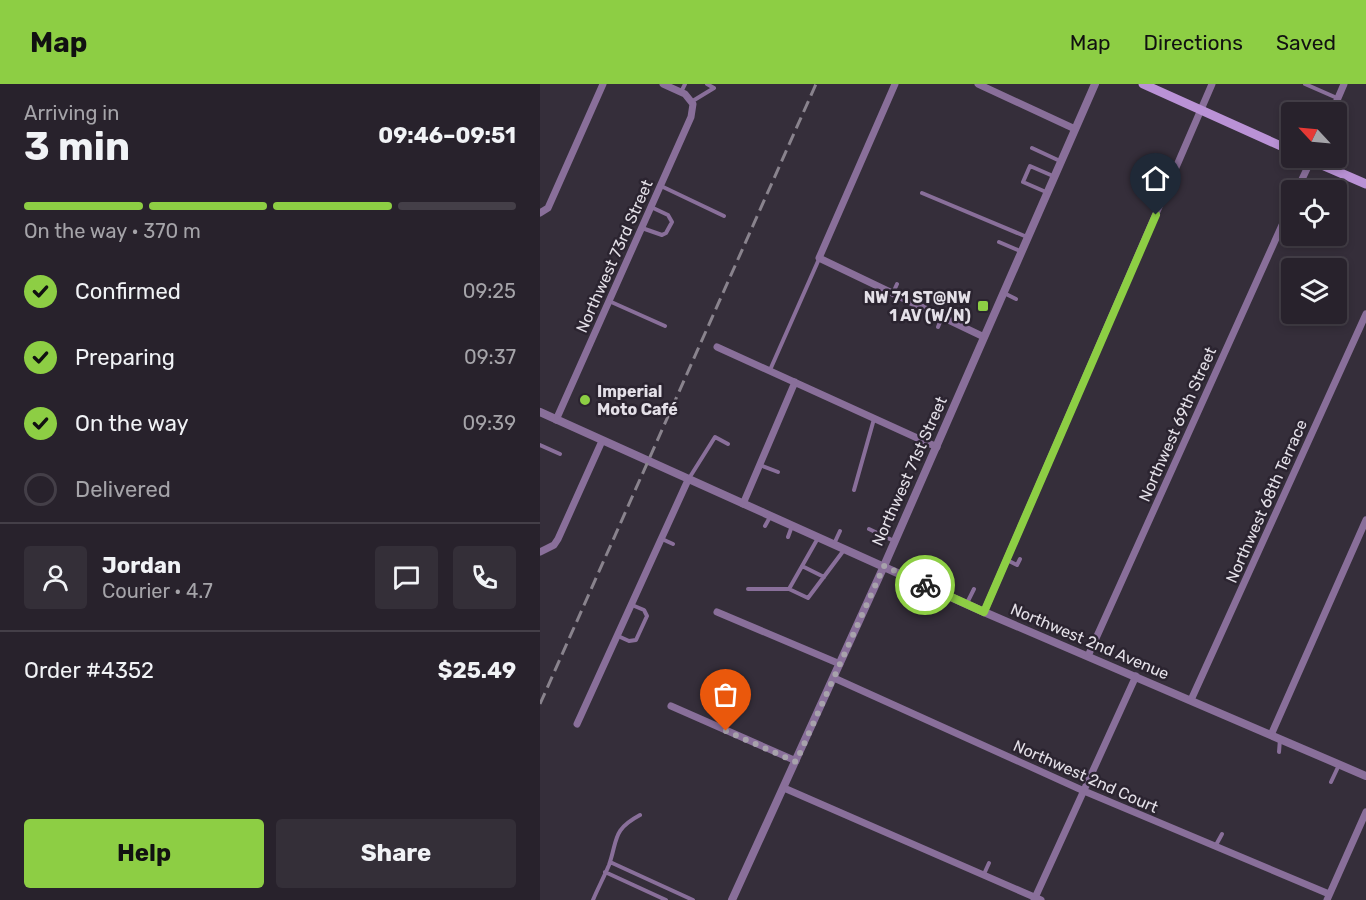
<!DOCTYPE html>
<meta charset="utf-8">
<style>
:root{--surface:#28222c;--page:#342f38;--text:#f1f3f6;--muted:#a5a4a9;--line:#443f48;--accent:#8dce44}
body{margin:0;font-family:Rubik,sans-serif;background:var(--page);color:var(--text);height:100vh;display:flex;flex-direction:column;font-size:22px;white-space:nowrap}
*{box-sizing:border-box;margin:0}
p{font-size:20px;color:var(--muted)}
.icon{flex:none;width:33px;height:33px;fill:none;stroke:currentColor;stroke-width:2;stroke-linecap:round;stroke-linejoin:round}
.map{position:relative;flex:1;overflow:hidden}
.panel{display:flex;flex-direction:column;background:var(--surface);width:540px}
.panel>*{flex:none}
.needle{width:39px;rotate:296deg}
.tools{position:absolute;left:741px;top:18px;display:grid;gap:12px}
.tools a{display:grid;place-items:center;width:66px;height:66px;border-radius:6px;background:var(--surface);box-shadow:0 3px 9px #0003,0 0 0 2px var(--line);font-size:30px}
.pin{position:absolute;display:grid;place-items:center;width:51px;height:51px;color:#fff;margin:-62px -26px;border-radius:50% 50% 50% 0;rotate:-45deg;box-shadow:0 0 6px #0007}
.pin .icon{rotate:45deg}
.courier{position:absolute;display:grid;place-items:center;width:60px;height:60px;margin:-30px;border:4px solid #8dce44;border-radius:50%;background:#fff;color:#222;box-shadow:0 2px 8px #0007}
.head em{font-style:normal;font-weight:700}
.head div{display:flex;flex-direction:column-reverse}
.head{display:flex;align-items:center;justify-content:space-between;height:102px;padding:0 24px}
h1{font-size:39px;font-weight:700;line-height:45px}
.bar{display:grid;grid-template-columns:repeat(4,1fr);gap:9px 6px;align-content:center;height:72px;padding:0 24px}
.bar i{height:8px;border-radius:4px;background:var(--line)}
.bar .current{background:var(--accent)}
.bar p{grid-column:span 4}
.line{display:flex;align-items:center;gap:15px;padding:0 24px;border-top:2px solid var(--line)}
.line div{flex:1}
.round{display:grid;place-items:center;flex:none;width:63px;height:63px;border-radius:6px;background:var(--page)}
ol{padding:0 24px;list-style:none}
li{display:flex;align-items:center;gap:18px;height:66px}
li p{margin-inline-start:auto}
li .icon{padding:6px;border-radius:50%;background:var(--accent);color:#111;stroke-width:4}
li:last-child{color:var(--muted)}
li i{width:33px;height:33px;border:3px solid var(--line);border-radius:50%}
.primary-button{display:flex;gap:12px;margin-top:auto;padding:12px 24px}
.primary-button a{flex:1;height:69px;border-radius:6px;background:var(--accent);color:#111;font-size:24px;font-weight:700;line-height:69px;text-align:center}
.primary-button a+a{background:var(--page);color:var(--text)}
header{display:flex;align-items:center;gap:36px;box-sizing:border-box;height:84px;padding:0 30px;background:var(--accent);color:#111}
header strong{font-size:28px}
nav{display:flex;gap:33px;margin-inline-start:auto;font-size:21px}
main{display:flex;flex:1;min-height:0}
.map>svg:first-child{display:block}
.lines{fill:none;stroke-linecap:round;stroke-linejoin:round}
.service{stroke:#896f9a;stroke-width:4}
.minor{stroke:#896f9a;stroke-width:7}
.tertiary{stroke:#896f9a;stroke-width:8}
.secondary{stroke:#ba92d6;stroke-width:9}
.rail{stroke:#89838d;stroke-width:3;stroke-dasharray:12 6;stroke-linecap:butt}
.done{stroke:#a7a2ab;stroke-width:6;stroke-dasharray:0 10.8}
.route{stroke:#8dce44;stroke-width:8}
.poi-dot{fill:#8dce44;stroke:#2b2430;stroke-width:2}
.labels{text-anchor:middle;stroke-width:5;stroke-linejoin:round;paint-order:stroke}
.street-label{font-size:16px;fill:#e4e0e8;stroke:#2b2430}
.poi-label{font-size:16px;font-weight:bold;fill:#e4e0e8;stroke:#2b2430;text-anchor:end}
</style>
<header>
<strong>Map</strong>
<nav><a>Map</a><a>Directions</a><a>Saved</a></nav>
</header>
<main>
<section class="panel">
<div class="head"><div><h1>3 min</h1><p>Arriving in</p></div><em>09:46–09:51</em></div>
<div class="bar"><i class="current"></i><i class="current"></i><i class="current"></i><i></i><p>On the way · 370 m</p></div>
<ol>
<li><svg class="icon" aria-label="check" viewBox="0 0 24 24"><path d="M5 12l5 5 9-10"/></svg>Confirmed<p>09:25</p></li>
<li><svg class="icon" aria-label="check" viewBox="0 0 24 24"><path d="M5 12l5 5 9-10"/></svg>Preparing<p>09:37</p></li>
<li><svg class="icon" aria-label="check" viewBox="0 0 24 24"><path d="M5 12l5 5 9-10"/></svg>On the way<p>09:39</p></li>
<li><i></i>Delivered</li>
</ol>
<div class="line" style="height:108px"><a class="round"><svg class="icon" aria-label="person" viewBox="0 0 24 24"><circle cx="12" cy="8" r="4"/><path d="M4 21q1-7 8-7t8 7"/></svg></a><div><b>Jordan</b><p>Courier · 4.7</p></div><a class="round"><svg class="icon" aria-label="chat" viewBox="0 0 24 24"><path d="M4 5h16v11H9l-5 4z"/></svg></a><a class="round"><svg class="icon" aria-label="phone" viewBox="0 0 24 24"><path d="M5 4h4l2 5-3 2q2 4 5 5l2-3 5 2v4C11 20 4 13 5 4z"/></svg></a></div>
<div class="line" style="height:78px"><div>Order #4352</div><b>$25.49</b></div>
<div class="primary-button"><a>Help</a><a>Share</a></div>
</section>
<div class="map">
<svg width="826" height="816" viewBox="0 0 826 816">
<rect width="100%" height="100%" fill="#352e3a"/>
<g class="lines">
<!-- service -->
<path class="service" d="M765,0L797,14
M141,8L145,0
M151,18L174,4L167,0
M492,64L520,77
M121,102L184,132
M506,108L483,98L490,82L513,92
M382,109L487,153
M102,144L122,151L126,149L132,138L128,131L111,123
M459,158L480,167
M353,209L357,200
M464,209L476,215
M69,217L125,242
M422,242L428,229
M398,243L402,233
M230,286L279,175
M0,361L20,370
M220,381L238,388
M148,396L175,353L188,360
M314,406L334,335
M225,442L230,433
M329,445L354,457
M248,453L252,442
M278,454L249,505L268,514L304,466
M122,455L133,460
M294,460L300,447
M467,476L477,481L480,475
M262,482L284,493
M208,505H249
M427,519L434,505
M78,552L89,557L96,556L107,532L104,526L92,521
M739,668L740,655
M791,698L799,681
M676,761L682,750
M70,778L153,816
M65,788L126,816
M444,790L449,779
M53,816C58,804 64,793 69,781C78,755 72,746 100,731"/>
<!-- minor -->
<path class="minor" d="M355,0L279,174L444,253
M438,0L535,45
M792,28L804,0
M757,106L772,74
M0,129L8,124L63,0
M177,263L397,363
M16,336L151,33L153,20L145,10L123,0
M203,420L255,298
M0,468L14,461L18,455L62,357
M177,528L300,580
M444,528L672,0
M548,572L752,119
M294,594L544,707L789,810
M651,616L826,230
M131,622L256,677
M37,640L148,396
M731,651L826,436
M244,704L501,816
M494,816L596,592
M787,816L826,728"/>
<!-- tertiary -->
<path class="tertiary" d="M0,328L444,528L826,692
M192,816L344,482L555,0"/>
<!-- secondary -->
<path class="secondary" d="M603,0L752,67
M766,74L826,100"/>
<!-- rail -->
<path class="rail" d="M0,620L276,0"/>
</g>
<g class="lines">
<!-- done -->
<path class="done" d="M186,647L256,678L344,482L385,501"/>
<!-- route -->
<path class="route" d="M385,501L444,528L616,131"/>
</g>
<!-- markers -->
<g class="poi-dot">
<rect x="437" y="216" width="12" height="12" rx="3"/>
<circle cx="45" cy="316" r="6"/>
</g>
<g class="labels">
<!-- street labels -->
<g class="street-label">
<text transform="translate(74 172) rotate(-66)" y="6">Northwest 73rd Street</text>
<text transform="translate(637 340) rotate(-66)" y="6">Northwest 69th Street</text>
<text transform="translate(369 387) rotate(-66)" y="6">Northwest 71st Street</text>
<text transform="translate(726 417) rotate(-66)" y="6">Northwest 68th Terrace</text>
<text transform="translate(550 557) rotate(23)" y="6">Northwest 2nd Avenue</text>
<text transform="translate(546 692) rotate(24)" y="6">Northwest 2nd Court</text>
</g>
<!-- poi labels -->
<g class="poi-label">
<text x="431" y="219">NW 71 ST@NW<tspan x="431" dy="18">1 AV (W/N)</tspan></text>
<text x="57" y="313" text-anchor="start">Imperial<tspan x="57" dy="18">Moto Café</tspan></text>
</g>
</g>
</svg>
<div class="tools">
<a><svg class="needle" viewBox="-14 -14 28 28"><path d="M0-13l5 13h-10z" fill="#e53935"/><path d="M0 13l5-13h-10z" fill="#a5a4a9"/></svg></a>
<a><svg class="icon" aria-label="locate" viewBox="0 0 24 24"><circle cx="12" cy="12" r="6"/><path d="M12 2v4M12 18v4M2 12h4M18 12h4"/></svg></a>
<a><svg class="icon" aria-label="layers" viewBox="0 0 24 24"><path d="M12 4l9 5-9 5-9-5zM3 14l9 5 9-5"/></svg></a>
</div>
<div class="pin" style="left:186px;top:647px;background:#ea580c"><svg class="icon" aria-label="bag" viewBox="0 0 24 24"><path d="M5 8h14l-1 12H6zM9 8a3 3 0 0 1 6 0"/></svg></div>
<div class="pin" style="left:616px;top:131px;background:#1f2937"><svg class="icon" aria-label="home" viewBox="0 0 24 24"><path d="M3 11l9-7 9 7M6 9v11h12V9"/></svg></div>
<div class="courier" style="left:385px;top:501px"><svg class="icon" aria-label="bike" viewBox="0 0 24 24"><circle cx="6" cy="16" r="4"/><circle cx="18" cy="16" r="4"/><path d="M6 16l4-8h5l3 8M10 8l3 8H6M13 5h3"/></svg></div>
</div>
</main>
